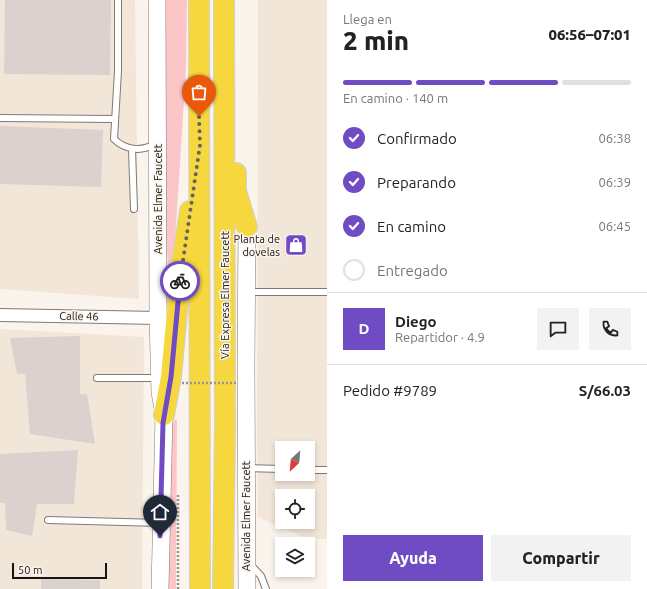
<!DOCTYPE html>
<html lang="es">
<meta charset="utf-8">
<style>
:root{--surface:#fff;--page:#f2f2f2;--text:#222;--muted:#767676;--line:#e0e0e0;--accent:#6f4bc4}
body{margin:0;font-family:Ubuntu,sans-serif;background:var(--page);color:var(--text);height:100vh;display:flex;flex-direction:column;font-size:15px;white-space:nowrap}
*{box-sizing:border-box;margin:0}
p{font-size:13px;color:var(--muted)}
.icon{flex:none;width:22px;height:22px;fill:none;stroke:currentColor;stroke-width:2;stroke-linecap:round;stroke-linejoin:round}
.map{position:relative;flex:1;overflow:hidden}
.panel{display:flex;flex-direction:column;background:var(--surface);width:320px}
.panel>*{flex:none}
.needle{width:26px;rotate:206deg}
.tools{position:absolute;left:275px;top:441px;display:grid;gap:8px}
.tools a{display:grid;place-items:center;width:40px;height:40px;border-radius:0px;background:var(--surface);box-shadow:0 2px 6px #0003;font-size:20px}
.scale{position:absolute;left:12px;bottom:10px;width:95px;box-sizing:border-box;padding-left:4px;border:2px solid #171513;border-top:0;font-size:11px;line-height:14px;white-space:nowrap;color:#171513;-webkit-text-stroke:3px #faf4ed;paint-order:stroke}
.pin{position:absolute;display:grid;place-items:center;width:34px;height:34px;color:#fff;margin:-41px -17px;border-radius:50% 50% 50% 0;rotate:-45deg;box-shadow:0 0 4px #0007}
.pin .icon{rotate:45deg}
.courier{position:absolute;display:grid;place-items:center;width:40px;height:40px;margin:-20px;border:3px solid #6f4bc4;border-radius:50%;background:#fff;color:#222;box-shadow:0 1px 5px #0007}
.headline em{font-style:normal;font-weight:800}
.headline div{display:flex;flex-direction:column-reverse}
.headline{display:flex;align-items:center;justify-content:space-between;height:68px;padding:0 16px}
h1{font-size:26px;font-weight:800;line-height:30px}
.bar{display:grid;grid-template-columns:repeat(4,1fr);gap:6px 4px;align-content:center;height:48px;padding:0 16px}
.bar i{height:5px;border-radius:3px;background:var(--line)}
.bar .on{background:var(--accent)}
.bar p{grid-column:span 4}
.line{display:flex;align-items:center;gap:10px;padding:0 16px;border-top:1px solid var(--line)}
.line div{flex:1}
.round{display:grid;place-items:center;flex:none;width:42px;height:42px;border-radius:0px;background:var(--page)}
ol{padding:0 16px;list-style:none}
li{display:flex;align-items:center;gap:12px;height:44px}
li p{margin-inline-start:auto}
li .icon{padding:4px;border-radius:50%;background:var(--accent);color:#fff;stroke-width:4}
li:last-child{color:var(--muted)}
li i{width:22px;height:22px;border:2px solid var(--line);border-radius:50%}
.primary-button{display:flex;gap:8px;margin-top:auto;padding:8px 16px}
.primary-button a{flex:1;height:46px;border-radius:0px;background:var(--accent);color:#fff;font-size:16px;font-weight:800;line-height:46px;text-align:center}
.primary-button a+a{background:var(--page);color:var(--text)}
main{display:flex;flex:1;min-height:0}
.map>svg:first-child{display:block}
.built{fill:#f2e6d9;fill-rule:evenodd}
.green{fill:#fcc5c8}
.building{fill:#dbd2cf}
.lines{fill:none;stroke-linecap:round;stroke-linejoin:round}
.service-casing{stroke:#807a74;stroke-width:8}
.minor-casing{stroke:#807a74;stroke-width:14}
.secondary-casing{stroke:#807a74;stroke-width:18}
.trunk-casing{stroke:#d1d0d0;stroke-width:22}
.path{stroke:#999490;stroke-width:2.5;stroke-dasharray:2 2;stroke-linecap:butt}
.service{stroke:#fff;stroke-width:6}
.minor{stroke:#fff;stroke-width:12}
.secondary{stroke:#fff;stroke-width:17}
.trunk{stroke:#f6d83e;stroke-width:20}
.path-bridge{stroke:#999490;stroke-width:2.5;stroke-dasharray:2 2;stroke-linecap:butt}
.done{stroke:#66635f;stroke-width:4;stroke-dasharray:0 7.2}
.route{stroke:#6f4bc4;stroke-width:5}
.labels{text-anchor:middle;stroke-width:3;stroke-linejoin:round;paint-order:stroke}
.street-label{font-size:11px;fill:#171513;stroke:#faf4ed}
.poi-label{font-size:11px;fill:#171513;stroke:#faf4ed;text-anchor:end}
</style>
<main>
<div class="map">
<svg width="327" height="589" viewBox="0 0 327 589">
<rect width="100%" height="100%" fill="#faf4ed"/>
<!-- built -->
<path class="built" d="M0,0H135L139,299L0,289Z
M258,0H327V539H307L258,517L257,439ZM282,448H308V474H282ZM282,496H308V522H282Z
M0,329L144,337L142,589H0Z"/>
<!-- green -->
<path class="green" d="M166,0H187L186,67L171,305L164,213Z
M171,419L177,420L176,589H166Z"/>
<!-- building -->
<path class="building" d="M5,0H111L110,75L4,74Z
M0,126L103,130L101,187L0,184Z
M80,336V394H87L95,444L30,434L25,374H17L10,338Z
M78,450L74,504H37L32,536L6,530L5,503H0V454Z
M41,579L100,580V589H41Z"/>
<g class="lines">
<!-- service casing -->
<g class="service-casing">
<path id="service" d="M118,0V71L114,139C125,150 141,152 155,144
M0,118L115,119
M132,149L134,209
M248,292H327
M97,378H158
M248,468L282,469
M308,470H327
M48,520L161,523
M250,564L261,576L266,589"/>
</g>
<!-- minor casing -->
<g class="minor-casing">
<path id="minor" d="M0,315L158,318"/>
</g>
<!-- secondary casing -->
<g class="secondary-casing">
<path id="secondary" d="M157,0L158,318L160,392L164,415L160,589
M247,589L246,364L247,227"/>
</g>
<!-- trunk casing -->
<g class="trunk-casing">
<path id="trunk" d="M199,0L200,589
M236,173V191L247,227
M164,415L171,377L181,269L190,211
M223,589L225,424L224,0"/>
</g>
<!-- path -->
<path class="path" d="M178,589V494"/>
<!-- service -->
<use href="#service" class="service"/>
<!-- minor -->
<use href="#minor" class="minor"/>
<!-- secondary -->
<use href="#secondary" class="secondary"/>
<!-- trunk -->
<use href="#trunk" class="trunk"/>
<!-- path-bridge -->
<path class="path-bridge" d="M182,383H236"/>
</g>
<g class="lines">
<!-- done -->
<path class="done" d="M180,281L200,145L199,116"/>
<!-- route -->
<path class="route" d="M160,536L163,423L171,377L180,281"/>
</g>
<!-- icons -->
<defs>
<g id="shop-square" transform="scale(1.15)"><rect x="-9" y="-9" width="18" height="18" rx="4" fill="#6f4bc4" stroke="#faf4ed"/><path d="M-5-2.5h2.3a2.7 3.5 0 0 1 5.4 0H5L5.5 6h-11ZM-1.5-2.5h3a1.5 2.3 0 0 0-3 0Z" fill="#fff"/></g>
</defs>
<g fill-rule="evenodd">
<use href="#shop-square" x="296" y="245"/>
</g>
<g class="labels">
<!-- street labels -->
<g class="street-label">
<text transform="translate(158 199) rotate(-90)" y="4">Avenida Elmer Faucett</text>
<text transform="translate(225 295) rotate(-90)" y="4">Vía Expresa Elmer Faucett</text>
<text transform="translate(79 316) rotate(1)" y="4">Calle 46</text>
<text transform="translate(246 516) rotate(-90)" y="4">Avenida Elmer Faucett</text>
</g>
<!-- poi labels -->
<g class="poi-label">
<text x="280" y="243">Planta de<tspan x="280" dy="13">dovelas</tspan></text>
</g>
</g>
</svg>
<div class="tools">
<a><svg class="needle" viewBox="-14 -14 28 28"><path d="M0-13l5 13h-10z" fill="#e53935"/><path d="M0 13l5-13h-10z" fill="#767676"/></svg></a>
<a><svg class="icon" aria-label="locate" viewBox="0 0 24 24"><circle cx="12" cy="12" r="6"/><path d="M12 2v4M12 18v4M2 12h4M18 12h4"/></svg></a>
<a><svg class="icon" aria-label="layers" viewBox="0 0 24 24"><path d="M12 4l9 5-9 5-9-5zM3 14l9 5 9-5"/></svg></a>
</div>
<div class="scale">50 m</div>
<div class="pin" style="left:199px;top:116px;background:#ea580c"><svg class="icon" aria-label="bag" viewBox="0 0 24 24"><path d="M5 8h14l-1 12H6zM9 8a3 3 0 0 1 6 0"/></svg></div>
<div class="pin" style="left:160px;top:536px;background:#1f2937"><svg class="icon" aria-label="home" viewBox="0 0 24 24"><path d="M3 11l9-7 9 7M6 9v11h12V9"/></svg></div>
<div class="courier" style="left:180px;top:281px"><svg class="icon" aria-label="bike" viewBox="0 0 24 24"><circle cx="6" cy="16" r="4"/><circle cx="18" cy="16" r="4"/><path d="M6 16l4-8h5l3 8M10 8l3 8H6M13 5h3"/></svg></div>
</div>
<section class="panel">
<div class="headline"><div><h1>2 min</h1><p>Llega en</p></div><em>06:56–07:01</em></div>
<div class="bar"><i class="on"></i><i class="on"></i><i class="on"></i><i></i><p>En camino · 140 m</p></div>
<ol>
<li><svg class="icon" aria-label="check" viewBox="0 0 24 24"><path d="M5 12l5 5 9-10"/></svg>Confirmado<p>06:38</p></li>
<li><svg class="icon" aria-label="check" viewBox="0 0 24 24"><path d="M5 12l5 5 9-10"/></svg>Preparando<p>06:39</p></li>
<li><svg class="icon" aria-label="check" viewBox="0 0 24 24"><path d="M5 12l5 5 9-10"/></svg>En camino<p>06:45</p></li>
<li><i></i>Entregado</li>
</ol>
<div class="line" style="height:72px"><b class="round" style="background:var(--accent);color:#fff">D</b><div><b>Diego</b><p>Repartidor · 4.9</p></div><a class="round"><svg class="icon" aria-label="chat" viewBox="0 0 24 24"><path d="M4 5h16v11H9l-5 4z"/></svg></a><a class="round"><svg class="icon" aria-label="phone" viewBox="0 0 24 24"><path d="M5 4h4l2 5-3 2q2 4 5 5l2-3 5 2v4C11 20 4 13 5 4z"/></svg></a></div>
<div class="line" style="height:52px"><div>Pedido #9789</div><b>S/66.03</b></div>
<div class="primary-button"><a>Ayuda</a><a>Compartir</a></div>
</section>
</main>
